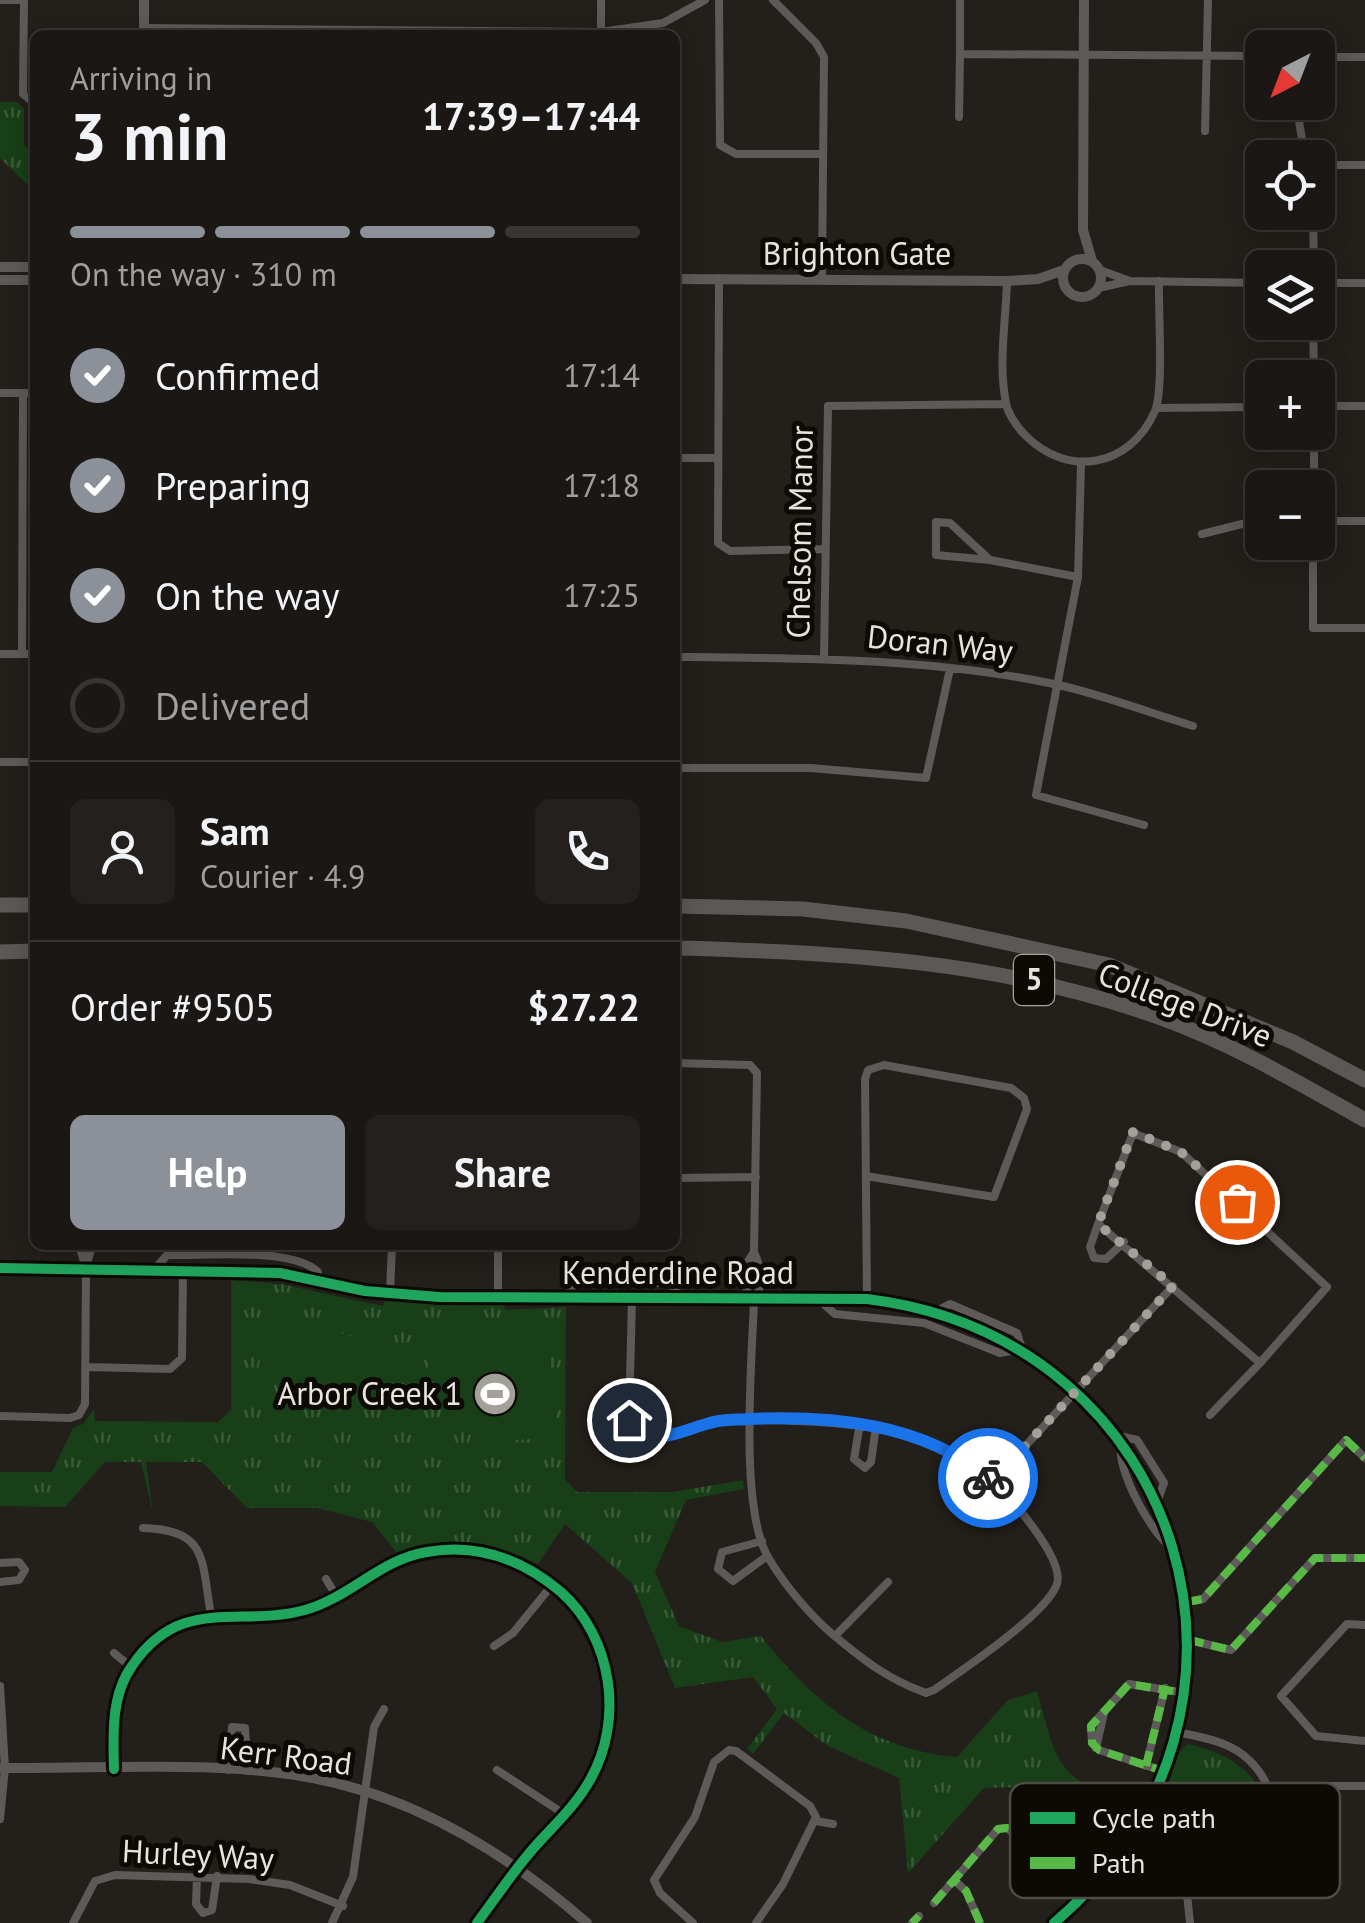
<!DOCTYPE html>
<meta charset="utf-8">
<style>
:root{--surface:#1a1714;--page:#23201d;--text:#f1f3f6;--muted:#9f9fa0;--line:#383634;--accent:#8c9099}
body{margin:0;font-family:"PT Sans",sans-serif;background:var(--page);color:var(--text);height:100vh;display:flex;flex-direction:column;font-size:38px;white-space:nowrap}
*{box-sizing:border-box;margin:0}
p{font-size:32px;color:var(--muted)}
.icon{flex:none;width:55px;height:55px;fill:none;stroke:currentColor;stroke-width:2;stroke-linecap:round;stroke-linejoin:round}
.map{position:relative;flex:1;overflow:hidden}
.side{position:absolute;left:30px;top:30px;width:650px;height:1220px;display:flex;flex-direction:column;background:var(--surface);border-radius:15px;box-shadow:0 5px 25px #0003,0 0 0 2px var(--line)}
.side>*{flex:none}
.needle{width:65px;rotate:222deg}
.fabs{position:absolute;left:1245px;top:30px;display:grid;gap:20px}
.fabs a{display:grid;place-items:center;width:90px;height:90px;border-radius:15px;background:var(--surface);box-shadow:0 5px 25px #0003,0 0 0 2px var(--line);font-size:50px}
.pin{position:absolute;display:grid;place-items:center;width:85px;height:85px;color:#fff;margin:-42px;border:5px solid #fff;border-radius:50%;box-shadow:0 2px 10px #0007}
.courier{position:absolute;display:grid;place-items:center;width:100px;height:100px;margin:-50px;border:8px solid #1a73e8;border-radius:50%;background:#fff;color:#222;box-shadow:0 2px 12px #0007}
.overview em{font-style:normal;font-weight:600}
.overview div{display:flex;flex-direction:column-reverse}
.overview{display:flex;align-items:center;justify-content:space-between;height:170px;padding:0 40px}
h1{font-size:65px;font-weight:600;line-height:75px}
.bar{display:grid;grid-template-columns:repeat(4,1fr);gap:15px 10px;align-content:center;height:120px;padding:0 40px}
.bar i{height:12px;border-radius:8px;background:var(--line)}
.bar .current{background:var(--accent)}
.bar p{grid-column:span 4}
.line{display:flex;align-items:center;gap:25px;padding:0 40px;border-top:2px solid var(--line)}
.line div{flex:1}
.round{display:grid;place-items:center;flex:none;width:105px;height:105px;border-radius:15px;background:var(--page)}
ol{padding:0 40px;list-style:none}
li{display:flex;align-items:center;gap:30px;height:110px}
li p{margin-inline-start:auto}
li .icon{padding:10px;border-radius:50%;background:var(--accent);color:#fff;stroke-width:4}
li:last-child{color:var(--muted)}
li i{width:55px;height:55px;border:5px solid var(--line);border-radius:50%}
.cta{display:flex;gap:20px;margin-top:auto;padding:20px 40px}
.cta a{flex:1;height:115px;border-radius:15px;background:var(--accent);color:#fff;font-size:40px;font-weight:600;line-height:115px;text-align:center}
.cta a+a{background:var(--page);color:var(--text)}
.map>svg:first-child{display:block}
.grass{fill:url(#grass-tufts)}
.pitch{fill:#183f17}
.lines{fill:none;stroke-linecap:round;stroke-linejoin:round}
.minor{stroke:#5e5a5a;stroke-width:8}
.tertiary{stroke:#5e5a5a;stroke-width:10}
.motorway{stroke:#5b5856;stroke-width:15}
.quiet{stroke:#58b947;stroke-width:8;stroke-dasharray:15 8;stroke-linecap:butt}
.cycleway-casing{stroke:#0d0a06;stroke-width:16}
.cycleway{stroke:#20a55d;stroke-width:10}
.done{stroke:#a39f99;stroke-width:10;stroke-dasharray:0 18}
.route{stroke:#1a73e8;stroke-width:12}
.labels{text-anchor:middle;stroke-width:10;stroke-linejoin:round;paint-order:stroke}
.shield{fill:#0d0a06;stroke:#a6a39c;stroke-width:2.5}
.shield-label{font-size:30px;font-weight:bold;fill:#e8e4dd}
.street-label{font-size:32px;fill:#e8e4dd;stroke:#0d0a06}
.poi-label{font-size:32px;fill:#e8e4dd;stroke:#0d0a06;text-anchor:end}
.key{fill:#0d0a06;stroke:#4f4b46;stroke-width:2.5}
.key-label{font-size:28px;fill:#e8e4dd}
</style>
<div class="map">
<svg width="1365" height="1923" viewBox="0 0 1365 1923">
<defs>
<pattern id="grass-tufts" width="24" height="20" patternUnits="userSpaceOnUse" patternTransform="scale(2.5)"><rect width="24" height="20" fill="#183f17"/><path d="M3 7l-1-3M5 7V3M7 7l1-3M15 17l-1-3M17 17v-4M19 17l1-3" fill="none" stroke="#3a5b38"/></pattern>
</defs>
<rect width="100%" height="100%" fill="#231f1a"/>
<!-- grass -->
<path class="grass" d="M0,102H17L24,109V145L35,156V192L0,158Z
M231,1280L281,1284L383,1306L385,1301L504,1304L505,1310L566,1307L565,1479L577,1492H672L743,1480L744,1489L686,1500L655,1572L679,1626L722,1642L761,1636C813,1702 871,1750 957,1757L1008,1700L1037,1691C1060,1775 1058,1781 1145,1803L1119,1846L1097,1868L1073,1834L1021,1787L984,1788L908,1873L899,1778L828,1746L784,1713L753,1754L747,1749L777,1709L753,1677L675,1688L632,1583L565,1524L538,1564C490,1543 447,1536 397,1553L372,1522L317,1508H247L202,1462H146L153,1513L141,1462H105L65,1507L0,1506V1472H52L73,1428L83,1424L94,1409L95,1421L218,1422L231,1410Z
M1188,1744C1330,1775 1255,1923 1134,1860L1133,1852L1156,1822L1179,1753Z"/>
<!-- pitch -->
<path class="pitch" d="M278,1311L397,1352L376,1411L258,1367Z
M534,1328C556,1348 552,1404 556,1434C527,1442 492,1444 465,1425C443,1409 405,1351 448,1336C472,1328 508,1330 534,1328Z"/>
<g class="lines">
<!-- minor -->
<path class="minor" d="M0,0H24L23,94L35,104
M719,0L720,145L736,154H823
M773,0L816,43L824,57L822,279
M960,0V54L1262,56
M144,28L601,32L663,23L705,0
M601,35V0
M1318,57H1365
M1296,102L1305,158
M959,117L960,54
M1205,131L1208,0
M1318,165H1365
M1313,212L1314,268
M1100,270L1130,281
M719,278L718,543L730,551L825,549
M1007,281C1006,319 998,365 1006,403C1008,414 1017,427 1025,435C1067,478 1130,468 1155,411C1164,389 1158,309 1159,281
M1318,283H1365
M1098,288L1130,281L1262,283
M1313,322L1314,378
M0,393H35
M1318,406H1365
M1156,408L1262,407
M675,458H717
M1081,465L1078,577L1036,795L1144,825
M1314,488V432
M1318,521H1365
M1202,534L1262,519
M1313,542V628H1365
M990,560L936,555V522L950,523L990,560L1078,577
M22,653L23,393
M0,654H35
M675,657C801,658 930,658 1054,684C1101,694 1147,712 1193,726
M824,658L828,406L1006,404
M0,762H35
M675,768H811L926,778L950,669
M675,1063L750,1065L757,1073L754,1252C761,1267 764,1286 754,1300C752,1360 739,1507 768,1557C783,1583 808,1613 831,1633C862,1659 887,1679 926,1693L934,1690C962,1670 1047,1614 1057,1584C1065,1559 1010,1497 993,1481L1173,1286
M1133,1133L1181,1152L1327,1287L1260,1363L1098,1224Z
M866,1176L994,1197L1027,1109L1024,1098L1011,1088L884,1065L868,1070L865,1079L867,1299
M675,1178L756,1177
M1098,1224L1090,1247L1094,1258L1106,1259L1124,1242
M79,1245L86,1268
M498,1245V1296
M153,1271L167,1255C204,1256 292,1247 318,1272L316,1280
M390,1293L392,1245
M565,1298L575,1283H670L682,1298
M632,1298L629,1420L634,1432C664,1444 686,1426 715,1422C743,1418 771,1420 799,1421C872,1424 935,1432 993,1481
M752,1298L747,1291V1263L754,1252
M818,1299L835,1314L924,1323L1000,1353L1022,1349L1017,1333L950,1304L935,1312
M87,1367L170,1369L182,1358L183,1271
M1210,1415L1260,1363
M0,1416L70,1418L79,1415L85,1404L86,1268L92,1245
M860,1423L854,1459L865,1468L871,1462L876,1426
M1115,1435L1137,1440L1164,1483L1157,1502
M1122,1443C1113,1464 1153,1538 1173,1548
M984,1475L967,1496L969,1510H983L1002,1490
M143,1528C209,1530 201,1560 211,1615
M762,1541L722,1552L718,1569L733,1581L767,1556
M0,1563L19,1562L25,1570L19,1580L0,1582
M326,1579L337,1597
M1187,1602L1203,1599L1346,1440L1365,1458
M1365,1625L1347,1624L1281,1696L1316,1736L1365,1741
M835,1636L888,1582
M1189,1640L1231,1650L1315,1558H1365
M494,1646L513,1633L552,1585
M114,1653L131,1667
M0,1686L5,1768L0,1819
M1096,1748L1104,1713
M1146,1766L1165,1688
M114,1769C113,1735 111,1695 132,1666C181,1594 239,1628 305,1610C349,1598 381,1559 427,1552C478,1543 523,1560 561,1592C613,1638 624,1721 590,1780C575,1807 551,1828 532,1850C512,1873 495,1899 477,1923
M228,1770L232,1727L245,1728L248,1771
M497,1770L564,1814
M1166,1772L1099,1750L1092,1743L1091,1726L1129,1684L1185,1693
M1271,1796L1308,1786H1365
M816,1821L833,1824
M1120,1856C1139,1871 1160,1890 1186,1893C1257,1901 1302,1810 1249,1760C1230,1741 1203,1738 1178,1732
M197,1876L196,1904L203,1913L212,1910L217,1876
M1187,1894L1190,1923
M934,1903L954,1880
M73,1923L95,1881L115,1875L249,1879L290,1885L343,1906
M332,1923L353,1877L374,1727L384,1709
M693,1923L660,1893L654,1880L695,1817L714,1762L729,1750L736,1751L810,1806L816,1817L783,1884L756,1923
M912,1923L919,1916
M980,1923L966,1891L954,1880L998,1829L1007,1828L1041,1855L1077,1903"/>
<!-- tertiary -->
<path class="tertiary" d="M1084,0L1083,230L1092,261
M144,35V0
M1063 278a19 19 0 1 1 38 0a19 19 0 1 1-38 0Z
M0,267H35
M675,279L1007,281L1038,279L1064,270
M0,280H35
M0,1268L280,1273L365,1291L439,1297L867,1299C1187,1338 1299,1715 1054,1923
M0,1768C98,1769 218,1760 313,1778C418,1798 508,1854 587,1923"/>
<!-- motorway -->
<path class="motorway" d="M0,905H35
M675,906L803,909L906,921L1109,965L1293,1042L1365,1080
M675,948C841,952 1004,961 1161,1018C1233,1044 1299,1083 1365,1120
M0,952L35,951"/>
<!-- quiet -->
<path class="quiet" d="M1187,1602L1203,1599L1346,1440L1365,1458
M1189,1640L1231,1650L1315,1558H1365
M1146,1766L1165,1688
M1166,1772L1099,1750L1092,1743L1091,1726L1129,1684L1185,1693
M934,1903L954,1880
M912,1923L919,1916
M980,1923L966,1891L954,1880L998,1829L1007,1828L1041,1855L1077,1903"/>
<!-- cycleway casing -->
<g class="cycleway-casing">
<path id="cycleway" d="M0,1268L280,1273L365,1291L439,1297L867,1299C1187,1338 1299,1715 1054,1923
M114,1769C113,1735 111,1695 132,1666C181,1594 239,1628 305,1610C349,1598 381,1559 427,1552C478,1543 523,1560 561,1592C613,1638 624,1721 590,1780C575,1807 551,1828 532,1850C512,1873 495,1899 477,1923"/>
</g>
<!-- cycleway -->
<use href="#cycleway" class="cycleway"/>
</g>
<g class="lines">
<!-- done -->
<path class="done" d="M988,1478L992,1482L1173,1286L1098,1224L1133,1132L1181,1152L1237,1202"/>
<!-- route -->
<path class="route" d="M629,1420L630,1428C654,1448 685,1429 710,1423C721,1419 736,1420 748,1419C831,1415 922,1423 988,1478"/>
</g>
<!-- icons -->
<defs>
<g id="stadium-disc" transform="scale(2.25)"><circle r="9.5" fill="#a39f99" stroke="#0d0a06"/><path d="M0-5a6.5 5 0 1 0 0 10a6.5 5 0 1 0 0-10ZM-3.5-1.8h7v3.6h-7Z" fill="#fff"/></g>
</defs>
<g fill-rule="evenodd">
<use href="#stadium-disc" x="495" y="1394"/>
</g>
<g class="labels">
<!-- shield labels -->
<rect class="shield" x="1014" y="955" width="40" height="50" rx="8"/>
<g class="shield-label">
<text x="1034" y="990">5</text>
</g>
<!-- street labels -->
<g class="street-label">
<text x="857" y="265">Brighton Gate</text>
<text transform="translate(800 532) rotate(-89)" y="11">Chelsom Manor</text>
<text transform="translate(940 644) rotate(6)" y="11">Doran Way</text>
<text transform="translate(1185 1005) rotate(21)" y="11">College Drive</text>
<text x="678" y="1284">Kenderdine Road</text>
<text transform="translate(286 1756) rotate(7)" y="11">Kerr Road</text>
<text transform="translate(198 1855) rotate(3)" y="11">Hurley Way</text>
</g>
<!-- poi labels -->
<g class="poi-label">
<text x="462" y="1405">Arbor Creek 1</text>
</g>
</g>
<!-- legend -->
<rect x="1010" y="1783" width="330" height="115" rx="15" class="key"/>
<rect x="1030" y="1812" width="45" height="12" fill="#20a55d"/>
<rect x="1030" y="1857" width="45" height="12" fill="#58b947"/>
<g class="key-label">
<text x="1092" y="1828">Cycle path</text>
<text x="1092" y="1873">Path</text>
</g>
</svg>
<div class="fabs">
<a><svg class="needle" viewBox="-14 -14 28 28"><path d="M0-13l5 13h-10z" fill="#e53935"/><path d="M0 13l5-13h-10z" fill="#9f9fa0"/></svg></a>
<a><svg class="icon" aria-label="locate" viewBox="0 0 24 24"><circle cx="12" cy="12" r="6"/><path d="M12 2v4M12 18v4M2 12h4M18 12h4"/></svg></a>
<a><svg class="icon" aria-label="layers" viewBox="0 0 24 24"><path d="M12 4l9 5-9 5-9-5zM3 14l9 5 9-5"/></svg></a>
<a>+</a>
<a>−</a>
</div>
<div class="pin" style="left:1237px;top:1202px;background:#ea580c"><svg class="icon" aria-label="bag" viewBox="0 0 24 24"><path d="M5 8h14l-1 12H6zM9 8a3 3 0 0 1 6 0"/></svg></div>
<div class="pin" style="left:629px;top:1420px;background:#1f2937"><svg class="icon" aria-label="home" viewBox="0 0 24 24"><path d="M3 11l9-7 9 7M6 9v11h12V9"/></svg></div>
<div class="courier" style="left:988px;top:1478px"><svg class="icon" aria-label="bike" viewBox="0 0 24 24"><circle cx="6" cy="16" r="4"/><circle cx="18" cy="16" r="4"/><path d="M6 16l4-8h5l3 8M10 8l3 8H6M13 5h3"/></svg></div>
<section class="side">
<div class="overview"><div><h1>3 min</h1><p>Arriving in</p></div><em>17:39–17:44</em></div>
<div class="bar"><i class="current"></i><i class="current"></i><i class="current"></i><i></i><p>On the way · 310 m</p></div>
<ol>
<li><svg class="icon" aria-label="check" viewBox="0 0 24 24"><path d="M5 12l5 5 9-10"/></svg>Confirmed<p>17:14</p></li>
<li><svg class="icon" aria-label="check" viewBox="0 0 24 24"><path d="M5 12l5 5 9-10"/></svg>Preparing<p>17:18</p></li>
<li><svg class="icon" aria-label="check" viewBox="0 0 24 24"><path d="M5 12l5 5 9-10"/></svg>On the way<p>17:25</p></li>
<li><i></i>Delivered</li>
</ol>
<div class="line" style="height:180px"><a class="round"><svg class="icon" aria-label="person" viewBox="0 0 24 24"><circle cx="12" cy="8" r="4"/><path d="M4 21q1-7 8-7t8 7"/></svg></a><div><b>Sam</b><p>Courier · 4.9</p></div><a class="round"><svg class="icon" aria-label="phone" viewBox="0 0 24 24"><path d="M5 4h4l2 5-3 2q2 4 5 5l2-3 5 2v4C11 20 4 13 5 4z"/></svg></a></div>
<div class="line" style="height:130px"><div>Order #9505</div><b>$27.22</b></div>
<div class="cta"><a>Help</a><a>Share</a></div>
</section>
</div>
